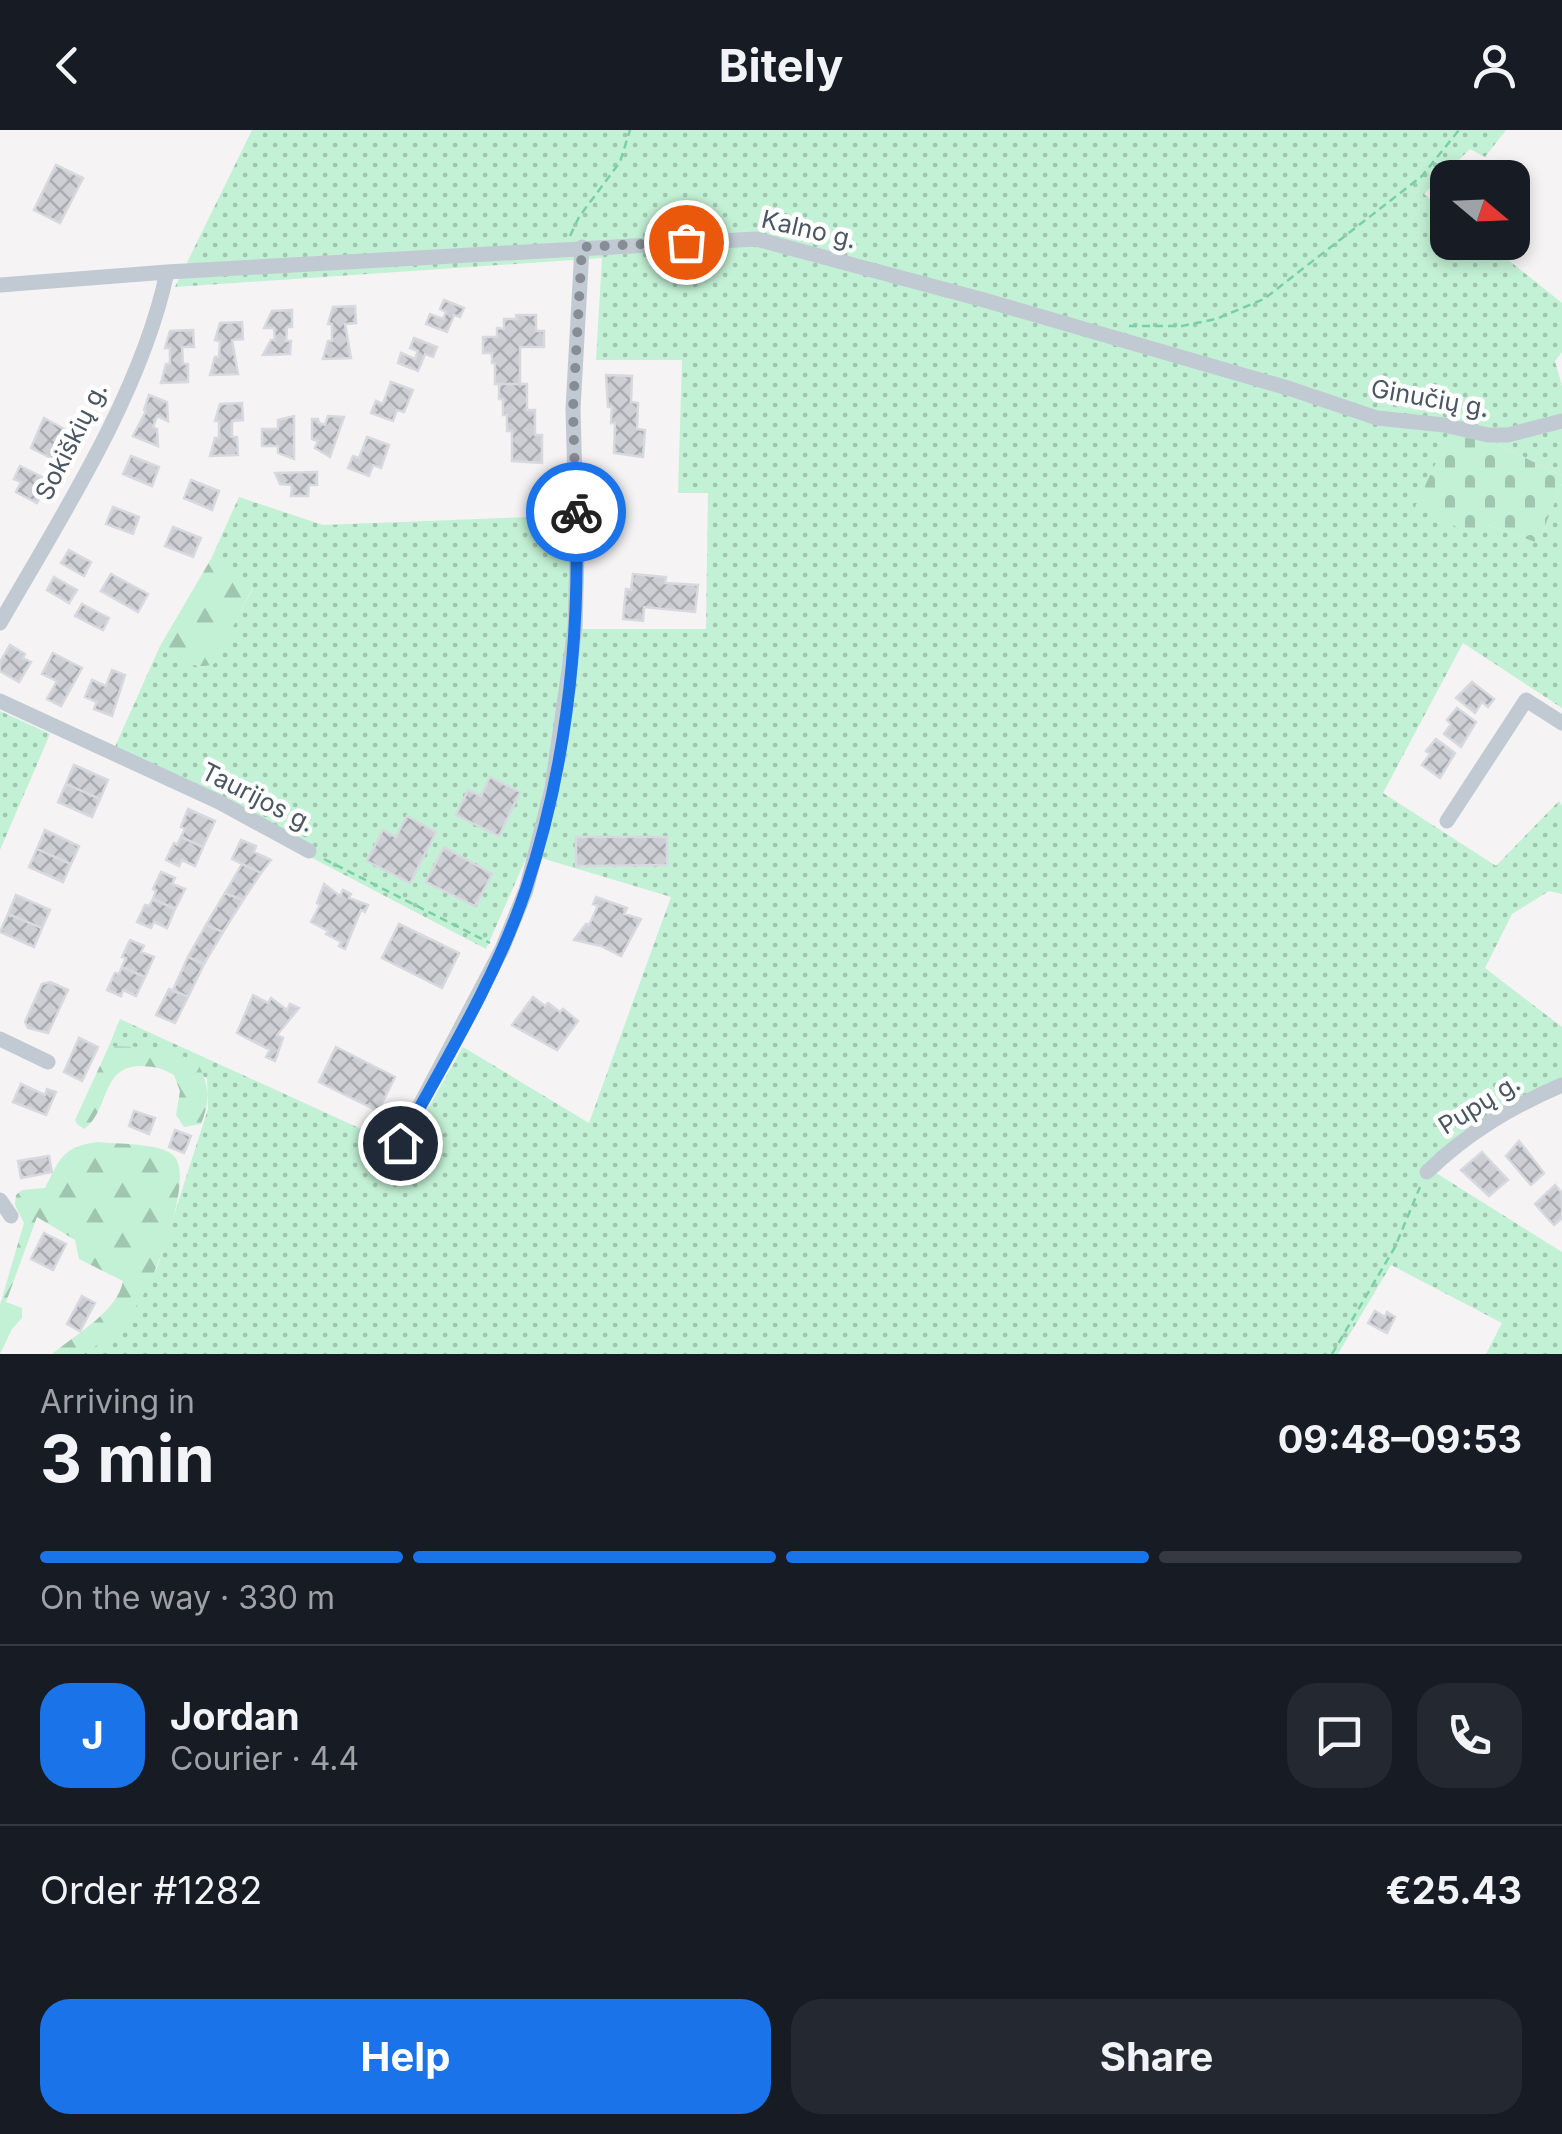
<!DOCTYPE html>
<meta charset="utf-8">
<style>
:root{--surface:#171b24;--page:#242831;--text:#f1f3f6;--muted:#9ea1a6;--line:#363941;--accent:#1a73e8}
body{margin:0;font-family:Inter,sans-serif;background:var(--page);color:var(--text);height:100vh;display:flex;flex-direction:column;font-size:38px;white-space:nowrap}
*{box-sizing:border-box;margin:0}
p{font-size:32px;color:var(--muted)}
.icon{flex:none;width:55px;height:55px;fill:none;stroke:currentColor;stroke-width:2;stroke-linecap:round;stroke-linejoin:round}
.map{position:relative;height:1224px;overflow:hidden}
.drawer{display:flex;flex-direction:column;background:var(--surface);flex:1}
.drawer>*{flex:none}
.needle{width:65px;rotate:109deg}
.controls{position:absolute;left:1430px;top:30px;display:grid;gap:20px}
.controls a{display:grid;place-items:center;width:100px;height:100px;border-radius:20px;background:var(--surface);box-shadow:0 5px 15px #0003;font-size:50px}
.pin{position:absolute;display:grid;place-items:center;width:85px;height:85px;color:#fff;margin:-42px;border:5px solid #fff;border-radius:50%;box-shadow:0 2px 10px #0007}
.courier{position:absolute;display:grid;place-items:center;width:100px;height:100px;margin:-50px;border:8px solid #1a73e8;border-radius:50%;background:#fff;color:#222;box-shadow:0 2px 12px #0007}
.summary em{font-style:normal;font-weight:700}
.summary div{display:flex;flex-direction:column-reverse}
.summary{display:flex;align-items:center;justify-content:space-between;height:170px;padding:0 40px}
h1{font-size:65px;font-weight:700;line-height:75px}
.bar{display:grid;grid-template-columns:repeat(4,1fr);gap:15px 10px;align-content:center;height:120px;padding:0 40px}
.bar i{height:12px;border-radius:8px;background:var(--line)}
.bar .on{background:var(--accent)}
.bar p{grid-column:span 4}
.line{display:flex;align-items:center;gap:25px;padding:0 40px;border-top:2px solid var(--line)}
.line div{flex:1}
.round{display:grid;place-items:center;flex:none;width:105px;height:105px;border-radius:30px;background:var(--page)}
.action{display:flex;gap:20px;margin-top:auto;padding:20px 40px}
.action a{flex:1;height:115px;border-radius:30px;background:var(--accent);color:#fff;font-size:40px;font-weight:700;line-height:115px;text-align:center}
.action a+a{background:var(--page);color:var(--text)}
header{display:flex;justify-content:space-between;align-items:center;height:130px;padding:0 40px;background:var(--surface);font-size:45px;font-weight:700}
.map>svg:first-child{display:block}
.grass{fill:url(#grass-dots)}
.forest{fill:url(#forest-firs)}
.cemetery{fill:url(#cemetery-stones)}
.building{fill:url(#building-cross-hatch);stroke:#d7d9de;stroke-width:2.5}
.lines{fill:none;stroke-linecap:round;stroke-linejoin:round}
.path{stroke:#7ad0a6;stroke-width:2.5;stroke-dasharray:8 5;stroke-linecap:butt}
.street{stroke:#c1cad2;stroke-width:15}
.done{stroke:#868d94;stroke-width:10;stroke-dasharray:0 18}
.route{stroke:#1a73e8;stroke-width:12}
.labels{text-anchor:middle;stroke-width:9;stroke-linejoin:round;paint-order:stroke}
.street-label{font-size:25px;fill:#4a5661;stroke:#fff}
</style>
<header><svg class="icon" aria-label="back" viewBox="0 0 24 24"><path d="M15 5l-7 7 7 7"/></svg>Bitely<svg class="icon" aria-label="person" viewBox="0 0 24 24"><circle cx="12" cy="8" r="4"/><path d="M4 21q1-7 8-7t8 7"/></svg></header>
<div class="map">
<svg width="1562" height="1224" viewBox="0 0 1562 1224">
<defs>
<pattern id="grass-dots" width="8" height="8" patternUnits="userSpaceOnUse" patternTransform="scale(2.5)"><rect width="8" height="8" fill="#c3f1d5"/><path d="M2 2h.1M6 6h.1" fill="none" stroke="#a0c6b0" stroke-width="1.8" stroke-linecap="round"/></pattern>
<pattern id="forest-firs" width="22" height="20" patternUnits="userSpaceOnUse" patternTransform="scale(2.5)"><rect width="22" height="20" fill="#c3f1d5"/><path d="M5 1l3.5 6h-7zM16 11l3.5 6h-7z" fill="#a0c6b0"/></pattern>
<pattern id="cemetery-stones" width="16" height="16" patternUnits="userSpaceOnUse" patternTransform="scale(2.5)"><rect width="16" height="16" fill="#c3f1d5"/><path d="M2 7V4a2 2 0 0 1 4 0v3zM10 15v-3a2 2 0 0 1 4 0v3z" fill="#a0c6b0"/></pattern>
<pattern id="building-cross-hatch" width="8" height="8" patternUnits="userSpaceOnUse" patternTransform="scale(2.5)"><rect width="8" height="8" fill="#cdcfd5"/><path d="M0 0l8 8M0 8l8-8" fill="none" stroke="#a8abb0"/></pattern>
</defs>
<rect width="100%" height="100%" fill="#f5f3f3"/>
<!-- grass -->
<path class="grass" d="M252,0H1506L1485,27L1470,19L1424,64L1447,82L1448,112L1487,113L1562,173V222L1555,231L1562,256V346L1493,312L1488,395L1538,413L1562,354V578L1463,513L1383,663L1496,736L1559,671L1562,676V764L1549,761L1512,784L1485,838L1562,897V948L1467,1000L1425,1036L1562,1122V1224H1486L1502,1193L1391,1135L1338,1224H83L121,1193L157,1138L208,979L207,948L139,917L109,916L120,889L405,1019L463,917L589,993L671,767L528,724L486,819L184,661L110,628L160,516C175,529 193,540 213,534L253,458L211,429L239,367L323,395L582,385L581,499H706L708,363H678L682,230H596L602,128L175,157Z
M0,581L50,604L0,720Z"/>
<!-- forest -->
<path class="forest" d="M211,429L253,457L214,534C193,541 175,529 160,516Z
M109,916L139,917L195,929C209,951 211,970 201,994L184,997L176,985L180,961L174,945C162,938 156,937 142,936C100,935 110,981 84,999L77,994L75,990Z
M97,1012C116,1014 160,1013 173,1025C196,1045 155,1147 140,1171C131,1185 98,1218 83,1224C75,1224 60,1224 52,1224C75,1205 118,1181 123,1151L79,1129L75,1110L37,1087L6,1172L22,1178V1188L12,1199L0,1224V1175L24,1093L15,1075L16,1065L22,1060L45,1058C60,1029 62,1017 97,1012Z"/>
<!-- cemetery -->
<path class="cemetery" d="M1449,305L1493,312L1562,346V354L1538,413L1488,395L1469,403L1415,377Z"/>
<!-- building -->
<path class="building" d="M56,35L83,48L60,93L34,80Z
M444,170L464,178L460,187L454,185L447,202L426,194L430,184L443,189L446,182L440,179Z
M355,176L356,193L345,194L351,228L323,229L328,211H332V194H328L333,177Z
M292,180V197H287L286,211H291L290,224L263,225L271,210H275L274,198H264L272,181Z
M516,185H536V201H544V217H520V254H495V233H492V223H483V207H497V198L504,199V189H517Z
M242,192L243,209L232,210L238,244L210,245L215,227H219L220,211L215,210L220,193Z
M193,200L194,217H182L183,234H188V252L161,253L166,234H170V218H165L170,201Z
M414,208L437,217L433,227L425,224L418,241L398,233L401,223L415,229L418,221L410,218Z
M606,245L632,246L631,272L638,273L637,299L645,300L643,327L614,323L615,293H611L612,277H608Z
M391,252L413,260L404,282L397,280L393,291L371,283L376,271L383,274Z
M499,254H527V280H535V305H542V333L512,331V301H507V285H503V269H499Z
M149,265L167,272L168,291L157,286L153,297L157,299L158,316L133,306L146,281L144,280Z
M242,273L243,290L232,291V307H237L238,325L210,326L215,308H219V291H215L220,274Z
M294,286V329L278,323V316H262V299H278V290Z
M328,286L344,287L330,327L315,318L318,311L312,309V289H318L319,293L325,295Z
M44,288L66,300L53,329L31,318Z
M367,307L389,315L381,338L373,335L369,346L348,338L353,326L359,328Z
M131,326L159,337L152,356L123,344Z
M20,336L42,347L36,358L43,361L37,373L16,362L21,352L14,349Z
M317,342V355H309L308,366H291L292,355L280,354L275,343Z
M191,350L219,361L212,380L184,368Z
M113,377L139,387L133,404L106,394Z
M173,397L201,408L193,427L165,416Z
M69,420L91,432L84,446L61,433Z
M111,444L148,464L138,482L101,461Z
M633,444L666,447L665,453L698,455L695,482L644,477L643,491L623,489L626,459L631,460Z
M54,447L77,460L69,473L47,460Z
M82,474L109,488L103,500L75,486Z
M10,515L25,524L23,528L31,532L19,552L0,541V532Z
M53,523L82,538L61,576L47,569L57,551L42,544Z
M112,540L125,545L112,586L94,579L97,572L85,567L92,550L106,556Z
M1472,552L1494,569L1488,577L1482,572L1475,583L1456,568Z
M1457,578L1476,592L1461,617L1444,604L1451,594L1447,590Z
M1436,609L1455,623L1440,648L1422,635L1430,624L1426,621Z
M74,635L108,650L100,669L66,654Z
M490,647L520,662L499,706L456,685L468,660L481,666Z
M66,654L100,669L92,687L58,672Z
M188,679L215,691L203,717L181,707L185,699L181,697Z
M407,686L436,702L410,753L367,731L383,700L396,707Z
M45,700L79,716L71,734L37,719Z
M181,707L203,717L195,736L182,730L179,736L166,730L174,713L177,715Z
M576,707H667V735L576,736Z
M241,710L256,716L254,722L271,730L261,743L232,729Z
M444,717L492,744L475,776L426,752Z
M37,719L71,734L63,752L29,737Z
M242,734L261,743L243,770L225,763Z
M161,742L175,748L172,754L185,759L175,779L153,769L156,761L153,759Z
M324,754L340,766L343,760L351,764L349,768L368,775L365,782L361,780L345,819L339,816L341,812L326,804L328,801L311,792L320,775L317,773Z
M225,763L243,770L223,802L206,795Z
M16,765L50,780L42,798L8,784Z
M596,767L627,778L624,784L641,789L621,826L601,816L574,810L586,794L589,795L598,776L593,774Z
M153,769L175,779L167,798L154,792L151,798L137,792L145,775L149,776Z
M8,784L42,798L34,817L0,802Z
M399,794L459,823L442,858L382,828Z
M206,795L223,802L204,834L188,827Z
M130,810L144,816L141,822L154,827L145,847L122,837L126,828L122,827Z
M188,827L204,834L188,867L173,860Z
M122,837L145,847L136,866L123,860L121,866L107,860L115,843L119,844Z
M50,852L68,860L48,903L28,898L25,892L42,854Z
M169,859L188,867L175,893L156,885Z
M253,865L268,873L271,868L287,880L290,874L299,878L277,905L283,908L275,931L266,927L270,920L237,903Z
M533,867L545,876L548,873L560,882L563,879L578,891L557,920L512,895Z
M79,908L98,917L82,951L64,942Z
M336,917L395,947L378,981L319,952Z
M21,954L45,965L47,959L56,962L46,985L13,972Z
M134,981L155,988L149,1004L129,996Z
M175,1000L191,1006L184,1023L169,1017Z
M1519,1011L1544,1043L1531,1055L1506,1026Z
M1482,1022L1508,1050L1489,1066L1461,1040Z
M49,1026L52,1042L21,1048L18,1031Z
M1555,1055L1562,1063V1088L1554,1095L1535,1074Z
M44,1103L66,1114L53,1140L31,1129Z
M82,1166L95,1173L80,1201L67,1194Z
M1375,1181L1385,1187L1387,1182L1395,1187L1387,1203L1368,1193Z"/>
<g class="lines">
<!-- path -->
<path class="path" d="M570,106L579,87L620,32L630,0
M1129,196H1182L1216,189L1264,169L1422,46L1459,0
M324,729L490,813
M1332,1224L1395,1117L1420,1057"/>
<!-- street -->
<path class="street" d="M0,155L167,142L756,109L984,170L1291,259L1377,288L1444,295L1488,305H1508L1562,291
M0,493C61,387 142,262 167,142
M0,571L219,672L309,721
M1447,691L1526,570L1562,593
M0,909L48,932
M400,1013L502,819L526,760L552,658L575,498L577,424L573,279L582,117
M1427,1042C1467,1003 1511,977 1562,955
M0,1070L11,1086"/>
</g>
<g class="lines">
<!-- done -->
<path class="done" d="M576,382L573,279L582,117L686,112"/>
<!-- route -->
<path class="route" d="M400,1013C445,931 496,848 526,759C566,639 580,508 576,382"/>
</g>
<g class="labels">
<!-- street labels -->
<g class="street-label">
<text transform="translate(809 99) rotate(13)" y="9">Kalno g.</text>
<text transform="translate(1430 268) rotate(10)" y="9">Ginučių g.</text>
<text transform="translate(71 311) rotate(-63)" y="9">Sokiškių g.</text>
<text transform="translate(258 667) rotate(27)" y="9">Taurijos g.</text>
<text transform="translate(1479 974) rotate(-32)" y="9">Pupų g.</text>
</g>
</g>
</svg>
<div class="controls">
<a><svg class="needle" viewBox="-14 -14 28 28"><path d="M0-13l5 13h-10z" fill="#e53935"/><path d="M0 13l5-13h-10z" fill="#9ea1a6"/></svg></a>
</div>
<div class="pin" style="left:686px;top:112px;background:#ea580c"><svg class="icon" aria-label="bag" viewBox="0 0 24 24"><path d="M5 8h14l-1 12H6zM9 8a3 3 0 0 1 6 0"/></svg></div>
<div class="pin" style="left:400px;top:1013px;background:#1f2937"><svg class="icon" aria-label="home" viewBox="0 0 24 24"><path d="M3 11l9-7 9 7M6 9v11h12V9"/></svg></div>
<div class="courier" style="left:576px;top:382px"><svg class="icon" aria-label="bike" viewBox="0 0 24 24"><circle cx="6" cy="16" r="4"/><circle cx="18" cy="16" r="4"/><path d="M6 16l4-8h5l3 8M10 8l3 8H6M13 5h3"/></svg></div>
</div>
<section class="drawer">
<div class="summary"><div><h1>3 min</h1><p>Arriving in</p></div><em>09:48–09:53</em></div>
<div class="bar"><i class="on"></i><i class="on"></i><i class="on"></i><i></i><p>On the way · 330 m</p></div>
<div class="line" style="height:180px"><b class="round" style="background:var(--accent);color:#fff">J</b><div><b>Jordan</b><p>Courier · 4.4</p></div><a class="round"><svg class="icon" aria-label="chat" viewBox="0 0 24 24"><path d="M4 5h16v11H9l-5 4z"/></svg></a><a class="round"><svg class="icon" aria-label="phone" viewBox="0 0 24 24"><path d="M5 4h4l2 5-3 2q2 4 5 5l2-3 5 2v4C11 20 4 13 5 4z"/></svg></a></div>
<div class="line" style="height:130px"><div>Order #1282</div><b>€25.43</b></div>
<div class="action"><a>Help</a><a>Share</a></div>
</section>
